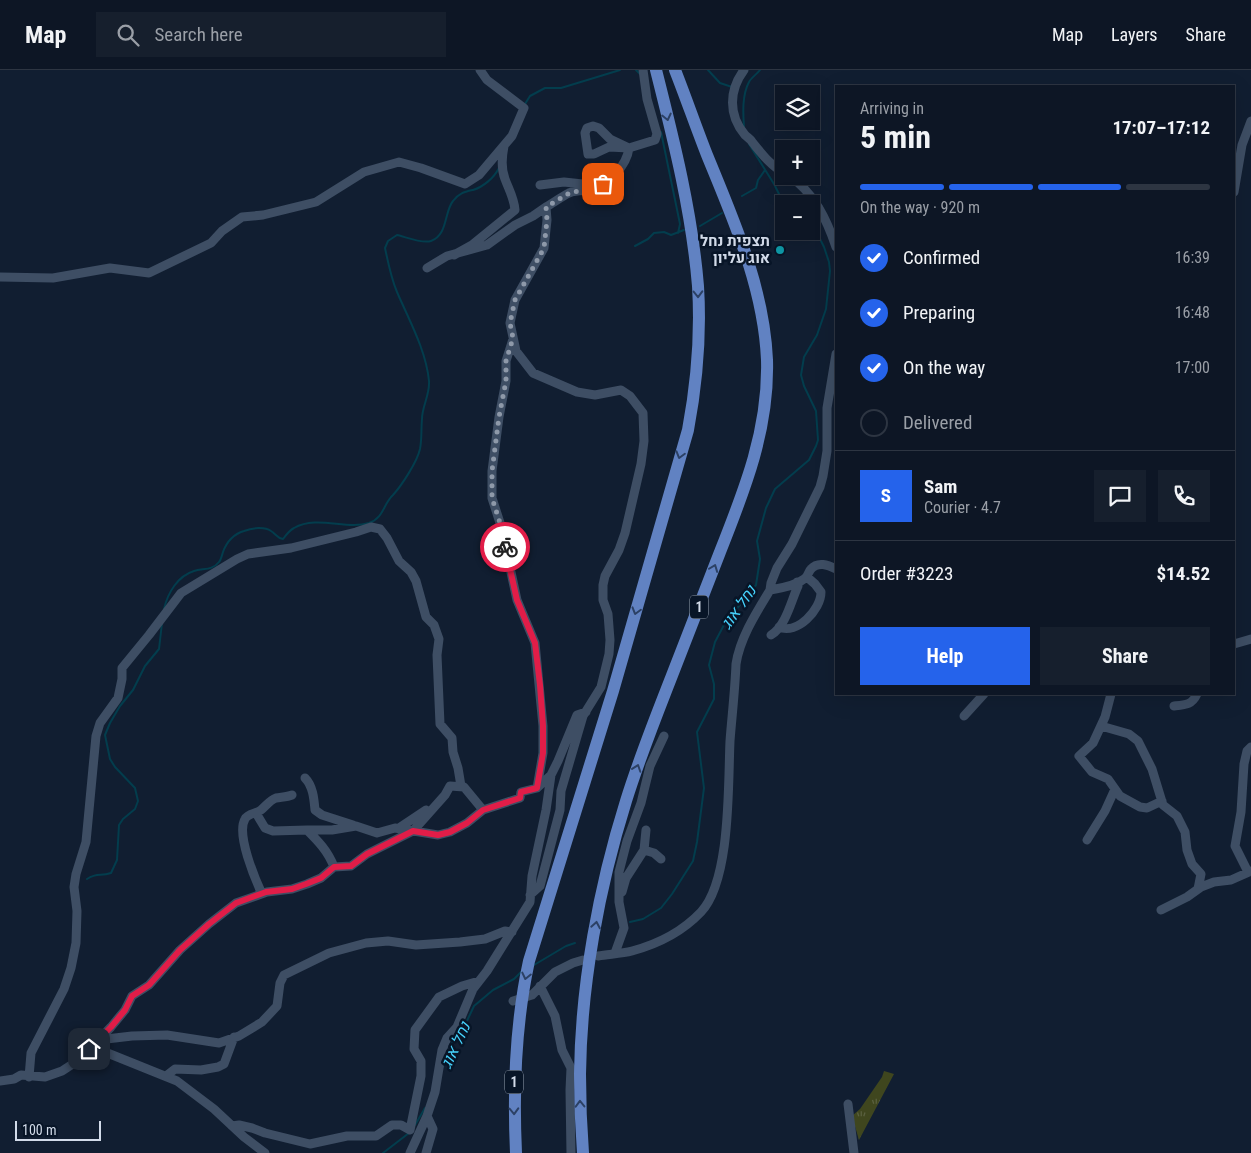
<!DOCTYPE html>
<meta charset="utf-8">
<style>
:root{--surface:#0d1625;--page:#161f2d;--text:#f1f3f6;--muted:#9a9fa7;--line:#2d3542;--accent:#2563eb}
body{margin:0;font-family:"Roboto Condensed",Heebo,sans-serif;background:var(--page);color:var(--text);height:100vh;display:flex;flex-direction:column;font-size:19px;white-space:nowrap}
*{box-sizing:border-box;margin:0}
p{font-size:16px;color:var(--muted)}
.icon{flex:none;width:28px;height:28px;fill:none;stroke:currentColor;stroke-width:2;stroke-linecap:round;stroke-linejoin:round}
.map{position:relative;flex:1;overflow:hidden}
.details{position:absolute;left:835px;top:15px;width:400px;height:610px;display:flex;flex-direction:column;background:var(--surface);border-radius:0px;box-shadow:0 5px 20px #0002,0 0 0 1px var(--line)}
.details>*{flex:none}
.buttons{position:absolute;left:775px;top:15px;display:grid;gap:10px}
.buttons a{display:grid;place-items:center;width:45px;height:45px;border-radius:0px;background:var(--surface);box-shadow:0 5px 20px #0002,0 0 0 1px var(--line);font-size:25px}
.scale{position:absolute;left:15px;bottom:12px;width:86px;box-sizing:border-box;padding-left:5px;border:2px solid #d2dbe9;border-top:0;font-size:14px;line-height:18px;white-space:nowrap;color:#d2dbe9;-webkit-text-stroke:4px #081527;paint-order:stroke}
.pin{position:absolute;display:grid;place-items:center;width:42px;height:42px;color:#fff;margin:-21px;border-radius:10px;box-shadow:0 2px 8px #0006}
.courier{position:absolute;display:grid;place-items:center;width:50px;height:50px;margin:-25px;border:4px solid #e11d48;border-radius:50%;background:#fff;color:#222;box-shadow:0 1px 6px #0007}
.overview em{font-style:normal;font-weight:700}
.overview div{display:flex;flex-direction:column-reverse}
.overview{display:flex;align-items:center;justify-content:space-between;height:85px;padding:0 25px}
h1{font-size:32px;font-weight:700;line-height:38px}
.bar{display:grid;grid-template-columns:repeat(4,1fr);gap:8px 5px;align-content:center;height:60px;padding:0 25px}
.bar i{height:6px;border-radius:4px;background:var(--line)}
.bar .active{background:var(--accent)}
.bar p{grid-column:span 4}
.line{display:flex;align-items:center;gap:12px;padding:0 25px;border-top:1px solid var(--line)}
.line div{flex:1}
.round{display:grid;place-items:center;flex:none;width:52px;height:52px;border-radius:0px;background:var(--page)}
ol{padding:0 25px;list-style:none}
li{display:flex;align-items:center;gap:15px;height:55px}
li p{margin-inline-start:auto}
li .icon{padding:5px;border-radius:50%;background:var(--accent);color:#fff;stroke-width:4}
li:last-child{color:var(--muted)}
li i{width:28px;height:28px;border:2px solid var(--line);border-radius:50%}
.button{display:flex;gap:10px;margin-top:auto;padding:10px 25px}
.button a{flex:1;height:58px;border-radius:0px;background:var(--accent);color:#fff;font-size:20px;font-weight:700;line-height:58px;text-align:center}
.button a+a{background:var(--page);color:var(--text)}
header{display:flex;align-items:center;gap:30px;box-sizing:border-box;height:70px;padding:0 25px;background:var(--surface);border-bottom:1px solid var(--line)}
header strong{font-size:24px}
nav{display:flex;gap:28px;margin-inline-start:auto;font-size:18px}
.search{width:350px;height:45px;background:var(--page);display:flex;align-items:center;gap:12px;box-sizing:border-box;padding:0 18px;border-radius:0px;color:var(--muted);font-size:19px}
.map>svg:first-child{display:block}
.grass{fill:url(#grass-tufts)}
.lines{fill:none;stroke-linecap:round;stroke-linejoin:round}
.stream{stroke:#033d4d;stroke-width:2}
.minor{stroke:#3e4e64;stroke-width:9}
.highway{stroke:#6182c2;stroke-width:12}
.oneway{stroke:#2c4165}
.done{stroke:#8e99a9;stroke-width:5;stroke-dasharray:0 9}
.route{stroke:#e11d48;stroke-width:6}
.culture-dot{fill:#0f9aa8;stroke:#081527;stroke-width:2}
.labels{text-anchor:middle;stroke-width:5;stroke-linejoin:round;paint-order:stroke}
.shield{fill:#081527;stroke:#95a0af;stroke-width:1}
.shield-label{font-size:14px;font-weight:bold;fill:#d2dbe9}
.poi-label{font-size:15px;font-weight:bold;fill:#d2dbe9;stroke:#081527;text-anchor:end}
.water-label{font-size:16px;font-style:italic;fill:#46d3fd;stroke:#081527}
</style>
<header>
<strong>Map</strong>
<div class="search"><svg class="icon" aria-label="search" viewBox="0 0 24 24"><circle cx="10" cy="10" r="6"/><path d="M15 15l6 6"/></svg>Search here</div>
<nav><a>Map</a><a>Layers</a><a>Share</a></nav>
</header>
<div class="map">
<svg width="1251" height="1083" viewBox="0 0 1251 1083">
<defs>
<pattern id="grass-tufts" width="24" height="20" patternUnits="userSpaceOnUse" patternTransform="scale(1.25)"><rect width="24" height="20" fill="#3f461e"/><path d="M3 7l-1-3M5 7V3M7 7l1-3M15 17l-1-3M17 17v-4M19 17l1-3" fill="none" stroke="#5a603f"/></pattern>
</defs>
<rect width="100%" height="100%" fill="#111e31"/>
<!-- grass -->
<path class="grass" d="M884,1001L894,1004L859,1070L852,1046L860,1039L882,1007Z"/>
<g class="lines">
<!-- stream -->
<path class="stream" d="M636,0L640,4
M708,0L720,13L732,17
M525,34L530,26L545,18H561L620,0
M744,57C743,43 742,25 749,12C751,8 757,4 760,0
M661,62L680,154L678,163
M749,74L774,114L784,134
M742,126L756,118L758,110L765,100
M700,156L722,143
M635,176L648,169L654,163L664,162L671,165L684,160
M164,539C168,522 178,506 194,501C203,498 212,501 219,492C221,490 222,485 223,482C227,471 234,464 244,461C252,458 264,456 271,461C276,464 277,468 283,469C286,465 290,460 294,458C317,445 346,460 369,453C384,448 383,434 393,425C402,415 417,392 420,379C422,369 421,359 422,349C422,336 430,325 429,311C426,280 409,250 397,222C391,208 388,192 385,178L388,171L397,165C406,167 422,174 431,171C448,165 444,142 453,131C459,123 464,122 473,120C483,117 494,108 499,98
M87,809C98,802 100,807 111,803L117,790L119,755L123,749L135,739L138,731L135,718L115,697L110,689L105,665L110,653L120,636L133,620L145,596L159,579L162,553
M630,852L643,849L661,838L672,824L693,791L697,772L704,718L697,662L714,629V614L709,595L715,572L725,553L756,515L760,489L757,471L766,438L775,419L809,390L816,376L818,370L816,341L804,316L801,305L804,287L817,265L826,239L830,201L829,192L824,177L820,169L811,159
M534,895L566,876L575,873
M443,997L454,967L466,953L474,936L493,920L514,909L521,902
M415,1055L425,1038
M383,1083L409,1063"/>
<!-- minor -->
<path class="minor" d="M744,0C729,20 728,45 745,65C748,68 751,69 753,73C762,84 771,96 784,103
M789,106C814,122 827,150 836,177
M540,115L564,112L592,115
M1234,122L1242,75L1251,51
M454,185L472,175L515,140C514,128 509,120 505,109C501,99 502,86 504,76
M427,198L447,186L487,175L515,155L533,146L546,137
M0,207L53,208L110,198L149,203L211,173L222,161L242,147L263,145L316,132L364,102L399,92L421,98L465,114L479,105L512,66L524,38L487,10L480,0
M513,269L506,291V311L499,347L492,401V428L501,456L517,530L535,573L543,656V683L537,718
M770,520L771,513L777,498L792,474L820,417L823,406L827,381V338L836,284
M779,557C797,565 821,540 821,522L815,514L807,507
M771,565C786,556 791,531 798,516L797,512
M1234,574L1251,569
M1111,624L1105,647L1093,673L1079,686L1092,702L1108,709L1120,726L1140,737L1147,738L1162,731
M1174,636C1185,635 1192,635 1197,624
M964,646L984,624
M1101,656L1129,664L1138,671L1152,699L1163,735L1177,746L1185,762L1187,780L1192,794L1201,804L1198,819
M305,708C313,716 314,729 315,740L322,745L353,755
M256,743L265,758L273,761L307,760C318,771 328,781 334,797
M399,758L426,740
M307,760H332L356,756L377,763L395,758L438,765L450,762L467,753L483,740
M1087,770L1105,741L1115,719
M644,780L654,783L661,789
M1248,802L1235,776L1241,742L1244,694L1247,681L1251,677
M622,822L626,808L644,780L646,760
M262,824C255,809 236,764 245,749C248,743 256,744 261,740C266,736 270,730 276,728C281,727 287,727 292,725
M530,825L540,816L560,740L561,721L583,646L601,617L609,584L610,570L608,544L603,530V515L605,506L619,480L625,463L641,394L644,371L643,343L630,326L621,320L595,325L577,322L533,303L516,281L510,253L515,230L544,178L547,150L546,137C553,133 561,127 569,123C576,120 585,121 592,120C608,116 627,95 629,78L610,69L599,58L593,56L587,58L585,63L588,84H594L609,77L629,78L655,70L657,64L647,29L643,0
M1161,840L1187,827L1201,817L1214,812L1231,810L1251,801
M615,883L624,858L619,832V802L627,771L641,733L650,696L664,666
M598,886C609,884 621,884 632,881C658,874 683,861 701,842C731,810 728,714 730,671C732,645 735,620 736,594C740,568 756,543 770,520C781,518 795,516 804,509C808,507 808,502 811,499C818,491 828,495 836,499
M540,916L555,946L562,980L571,998L570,1020L571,1083
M513,931L532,925L555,902L573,893L583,890
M98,970L132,966L167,965L219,973L239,966L262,952L277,936L280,913L284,905L329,883L366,873L388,871L416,875L460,872L485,869L505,861L512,862
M81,988L111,957L125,940L132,926L149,915L180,880L209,854L236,833L267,822L292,819L307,814L321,808L334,797L351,796L367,784L413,761L445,725L450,716L464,717L483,740L520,728L521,722L537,718L551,705
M166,1006L175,999L201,1000L218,997L224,994L234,967
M29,1007L31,983L64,919L71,898L76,873L77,841L74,817L76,804L86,772L96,666L100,653L118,628L122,609V598L149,565L181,523L237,489L248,484L291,478L356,462L371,457L380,459L387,468L399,491L411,502L416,511L426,547L434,555L439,569L437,585L440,654L452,668L453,682L458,698L461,716
M0,1011L14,1009L21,1005L45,1007L62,1001L94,980H100L177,1011L214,1039L244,1067L265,1083
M848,1034L854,1083
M232,1056L239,1055L252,1058L265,1063L310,1074L347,1066H376L392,1055H401L410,1060L421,1006V991L414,979L415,960L439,927L462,916L479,911
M410,1083L427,1046L435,1022L442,980L447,968L457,957L473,919L487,901L530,832L532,806L546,740L551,705L558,691L577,645L586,642
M426,1083L433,1059L427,1046"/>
<!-- highway -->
<path class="highway" d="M516,1083C513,1018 515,955 529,891L613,621L688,360C697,312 701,264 698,216C692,143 674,71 656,0
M583,1083C581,1057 580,1030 580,1004C581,914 599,817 626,731C639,689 655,649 671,608C687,566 704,524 720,482C745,419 769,359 767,290C764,218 734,151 707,85C696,57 686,28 675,0"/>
</g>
<!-- one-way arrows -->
<defs><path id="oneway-chevron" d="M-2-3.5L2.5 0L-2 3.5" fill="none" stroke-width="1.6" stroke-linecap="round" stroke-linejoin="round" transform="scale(1.25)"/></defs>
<g class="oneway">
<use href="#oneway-chevron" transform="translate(667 47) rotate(77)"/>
<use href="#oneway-chevron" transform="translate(698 224) rotate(89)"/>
<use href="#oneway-chevron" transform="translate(680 385) rotate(106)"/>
<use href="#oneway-chevron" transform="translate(714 498) rotate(-69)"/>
<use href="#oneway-chevron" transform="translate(636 541) rotate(106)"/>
<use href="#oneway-chevron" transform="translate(637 698) rotate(-71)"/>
<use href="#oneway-chevron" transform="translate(596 855) rotate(-80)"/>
<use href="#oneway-chevron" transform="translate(526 906) rotate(103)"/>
<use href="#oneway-chevron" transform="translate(580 1034) rotate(-91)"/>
<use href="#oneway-chevron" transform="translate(514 1041) rotate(88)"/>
</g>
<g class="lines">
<!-- done -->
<path class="done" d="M505,477L501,456L492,428V401L499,347L506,311V291L513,268L510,253L515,230L544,178L547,150L546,137L571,122L593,120L603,114"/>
<!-- route -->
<path class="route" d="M89,979L111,957L125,940L132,926L149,915L180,880L209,854L236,833L266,822L292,819L306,814L321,808L334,797L351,796L367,784L413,761L438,765L450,762L467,753L483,740L520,728L521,722L537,718L543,683V656L540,615L535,573L517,530L505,477"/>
</g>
<!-- markers -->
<circle class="culture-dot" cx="780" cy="180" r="5"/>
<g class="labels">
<!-- shield labels -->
<g class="shield">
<rect x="690" y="525.5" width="18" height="23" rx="4"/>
<rect x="505" y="1000.5" width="18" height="23" rx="4"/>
</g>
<g class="shield-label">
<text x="699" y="542">1</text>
<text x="514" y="1017">1</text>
</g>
<!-- poi labels -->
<g class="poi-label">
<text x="770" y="176">תצפית נחל<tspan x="770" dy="17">אוג עליון</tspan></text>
</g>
<!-- water labels -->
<g class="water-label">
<text transform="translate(738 537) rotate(-55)" y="6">נחל אוג</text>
<text transform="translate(455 975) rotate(-65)" y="6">נחל אוג</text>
</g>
</g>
</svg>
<div class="buttons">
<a><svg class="icon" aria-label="layers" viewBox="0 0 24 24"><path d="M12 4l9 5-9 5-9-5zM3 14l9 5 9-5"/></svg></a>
<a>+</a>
<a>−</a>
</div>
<div class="scale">100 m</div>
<div class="pin" style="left:603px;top:114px;background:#ea580c"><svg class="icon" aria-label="bag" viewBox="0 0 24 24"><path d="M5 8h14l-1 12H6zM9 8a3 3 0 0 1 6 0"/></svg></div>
<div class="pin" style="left:89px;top:979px;background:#1f2937"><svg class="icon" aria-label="home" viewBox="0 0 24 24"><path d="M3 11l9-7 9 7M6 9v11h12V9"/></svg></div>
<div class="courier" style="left:505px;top:477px"><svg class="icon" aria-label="bike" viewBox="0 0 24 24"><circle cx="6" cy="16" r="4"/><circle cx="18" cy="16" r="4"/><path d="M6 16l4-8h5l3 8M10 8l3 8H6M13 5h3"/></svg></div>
<section class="details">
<div class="overview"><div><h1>5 min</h1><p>Arriving in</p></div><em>17:07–17:12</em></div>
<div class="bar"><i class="active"></i><i class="active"></i><i class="active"></i><i></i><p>On the way · 920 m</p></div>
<ol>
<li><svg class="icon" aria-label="check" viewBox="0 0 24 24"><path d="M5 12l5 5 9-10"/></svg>Confirmed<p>16:39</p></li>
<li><svg class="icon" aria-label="check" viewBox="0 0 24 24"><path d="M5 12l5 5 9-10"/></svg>Preparing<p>16:48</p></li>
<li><svg class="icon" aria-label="check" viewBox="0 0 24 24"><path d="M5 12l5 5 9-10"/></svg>On the way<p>17:00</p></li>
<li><i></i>Delivered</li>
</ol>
<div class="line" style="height:90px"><b class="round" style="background:var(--accent);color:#fff">S</b><div><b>Sam</b><p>Courier · 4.7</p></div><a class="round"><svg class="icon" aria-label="chat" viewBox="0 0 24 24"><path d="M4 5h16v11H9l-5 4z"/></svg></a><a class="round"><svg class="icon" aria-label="phone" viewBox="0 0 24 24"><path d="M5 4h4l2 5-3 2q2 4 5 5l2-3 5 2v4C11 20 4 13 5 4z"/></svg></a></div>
<div class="line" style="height:65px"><div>Order #3223</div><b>$14.52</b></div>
<div class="button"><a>Help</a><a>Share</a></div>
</section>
</div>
